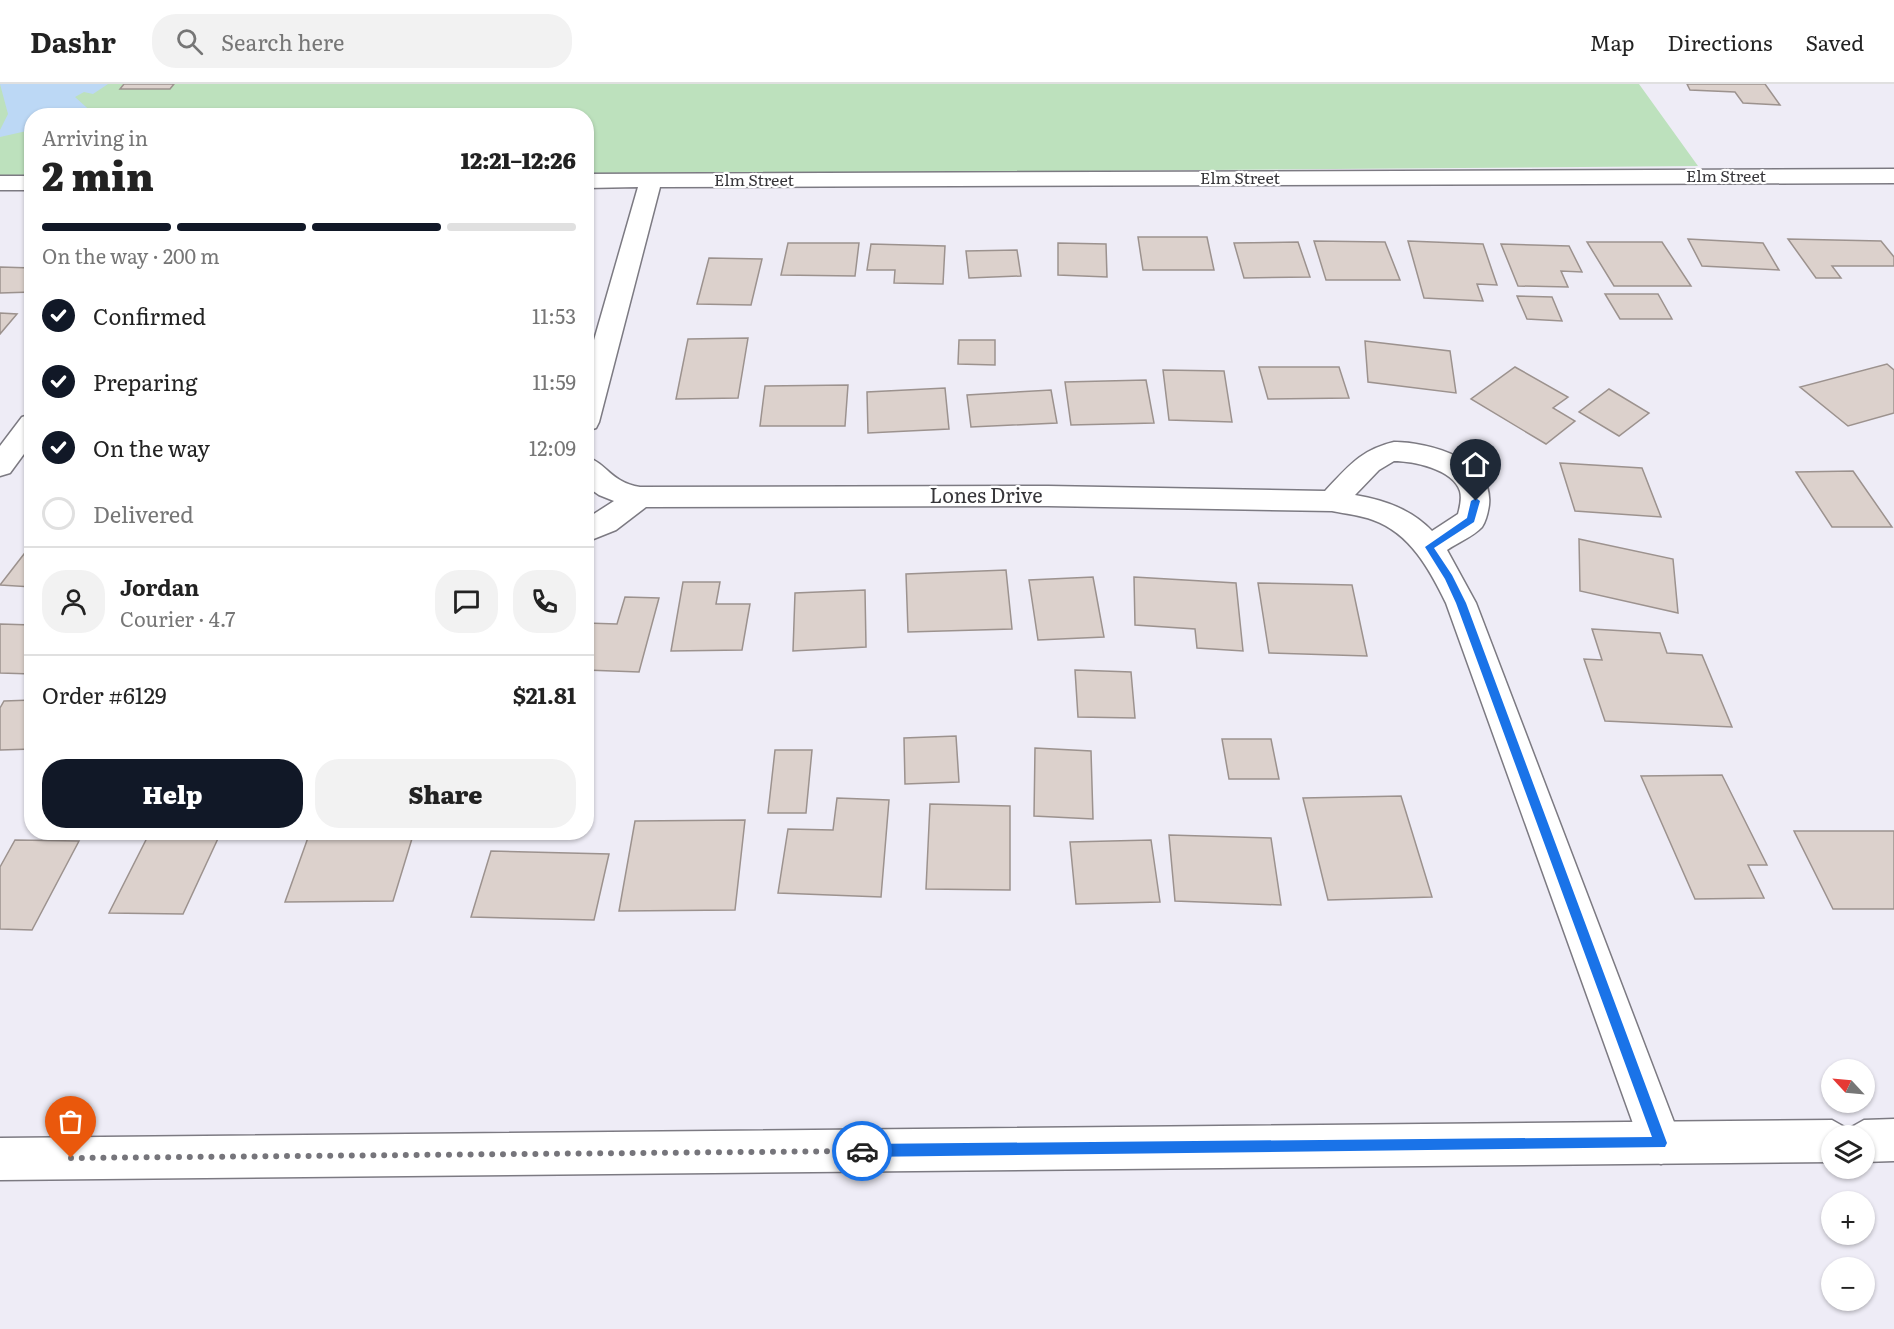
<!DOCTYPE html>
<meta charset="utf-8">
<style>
:root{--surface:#fff;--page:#f2f2f2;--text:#222;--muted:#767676;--line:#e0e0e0;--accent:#111827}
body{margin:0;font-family:Literata,serif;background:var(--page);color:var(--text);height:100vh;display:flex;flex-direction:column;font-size:22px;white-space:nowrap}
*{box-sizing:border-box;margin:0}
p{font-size:20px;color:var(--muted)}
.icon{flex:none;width:33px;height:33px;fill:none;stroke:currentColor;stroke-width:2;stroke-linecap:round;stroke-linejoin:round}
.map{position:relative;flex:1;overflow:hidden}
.details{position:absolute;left:24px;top:24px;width:570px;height:732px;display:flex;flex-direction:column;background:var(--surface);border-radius:24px;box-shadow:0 2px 4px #0004}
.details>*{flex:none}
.needle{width:39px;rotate:296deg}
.controls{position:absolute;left:1821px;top:975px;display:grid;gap:12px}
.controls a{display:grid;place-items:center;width:54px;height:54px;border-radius:50%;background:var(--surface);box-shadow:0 2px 4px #0004;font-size:30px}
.pin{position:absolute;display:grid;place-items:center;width:51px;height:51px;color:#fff;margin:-62px -26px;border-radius:50% 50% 50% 0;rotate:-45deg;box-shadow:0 0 6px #0007}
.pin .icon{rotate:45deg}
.courier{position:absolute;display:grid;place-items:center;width:60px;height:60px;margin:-30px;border:4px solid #1a73e8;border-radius:50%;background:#fff;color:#222;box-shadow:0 2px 8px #0007}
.overview em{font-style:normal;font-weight:800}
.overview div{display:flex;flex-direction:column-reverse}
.overview{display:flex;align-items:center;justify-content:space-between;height:102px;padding:0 18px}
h1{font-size:39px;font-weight:800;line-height:45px}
.bar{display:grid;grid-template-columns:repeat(4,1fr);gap:9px 6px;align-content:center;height:72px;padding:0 18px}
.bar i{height:8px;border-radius:4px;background:var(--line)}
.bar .active{background:var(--accent)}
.bar p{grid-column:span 4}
.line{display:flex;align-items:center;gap:15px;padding:0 18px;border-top:2px solid var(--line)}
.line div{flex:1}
.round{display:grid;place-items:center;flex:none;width:63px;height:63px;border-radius:24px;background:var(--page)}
ol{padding:0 18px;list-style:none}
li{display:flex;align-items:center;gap:18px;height:66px}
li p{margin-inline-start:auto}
li .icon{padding:6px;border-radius:50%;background:var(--accent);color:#fff;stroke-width:4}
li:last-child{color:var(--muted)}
li i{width:33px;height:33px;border:3px solid var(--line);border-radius:50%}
.button{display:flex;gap:12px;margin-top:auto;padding:12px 18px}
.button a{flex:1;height:69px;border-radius:24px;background:var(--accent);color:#fff;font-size:24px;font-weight:800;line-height:69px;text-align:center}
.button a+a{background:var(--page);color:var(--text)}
header{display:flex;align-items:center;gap:36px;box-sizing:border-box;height:84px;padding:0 30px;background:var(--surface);border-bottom:2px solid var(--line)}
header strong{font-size:28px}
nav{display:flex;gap:33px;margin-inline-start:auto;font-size:21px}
.search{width:420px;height:54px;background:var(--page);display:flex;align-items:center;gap:15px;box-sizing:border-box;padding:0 21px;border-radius:24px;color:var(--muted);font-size:22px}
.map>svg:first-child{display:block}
.green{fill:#bde1bd}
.water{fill:#bcd8f5}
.building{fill:#dcd1cc;stroke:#9c928e;stroke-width:1.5}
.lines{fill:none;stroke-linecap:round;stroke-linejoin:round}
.minor-casing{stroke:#7c7a82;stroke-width:3}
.primary-casing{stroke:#7c7a82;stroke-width:3}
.minor{fill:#fff;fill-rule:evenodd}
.primary{fill:#fff;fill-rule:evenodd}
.route{fill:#1a73e8}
.done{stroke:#76757b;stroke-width:6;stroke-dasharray:0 10.8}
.labels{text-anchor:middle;stroke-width:4.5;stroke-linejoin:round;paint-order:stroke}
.far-street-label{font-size:16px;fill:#363539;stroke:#fff}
.street-label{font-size:20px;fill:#363539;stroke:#fff}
</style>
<header>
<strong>Dashr</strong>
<div class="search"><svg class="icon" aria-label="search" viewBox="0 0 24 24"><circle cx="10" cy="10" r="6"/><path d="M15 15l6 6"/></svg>Search here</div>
<nav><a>Map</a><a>Directions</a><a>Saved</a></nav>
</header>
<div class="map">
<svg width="1894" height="1245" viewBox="0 0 1894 1245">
<rect width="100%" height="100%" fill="#eeecf6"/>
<!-- green -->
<path class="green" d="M0,0H1639L1698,82L587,91L586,32H32L31,95H0Z"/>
<!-- water -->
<path class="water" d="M0,0H108L93,10L84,8L75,13L95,31L32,32L31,46L0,53V46L8,30Z"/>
<!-- building -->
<path class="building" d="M124,0H174L170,5H120Z
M1687,0H1765L1780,21L1743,19L1735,8L1690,6Z
M1138,153H1207L1214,186H1143Z
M1688,155L1763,159L1779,186L1702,182Z
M1788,155L1881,157L1894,173V182H1832L1841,194H1816Z
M1314,157L1385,158L1400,196H1326Z
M1408,157L1483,160L1497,201L1477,200L1483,217L1424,214Z
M1298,158L1310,193L1244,194L1234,159Z
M1587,158H1662L1691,202H1614Z
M788,159H859L855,192L781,191Z
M1058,159L1106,160L1107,193L1058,191Z
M871,160L945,162L943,200L894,199L895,186H867Z
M1501,160L1569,162L1582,188L1561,187L1568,203L1518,202Z
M1017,166L1021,192L969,194L966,167Z
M709,174L762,175L751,221L697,220Z
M0,183L32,184V208L0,209Z
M1605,210H1658L1672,235H1620Z
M1517,212L1552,213L1562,237L1527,235Z
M0,229L17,230L0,250Z
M748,254L738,314L676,315L688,255Z
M959,256H995V281L958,280Z
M1365,257L1450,267L1456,309L1368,298Z
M1887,280L1894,286V329L1848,342L1800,303Z
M1259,283H1339L1349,314L1268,315Z
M1515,283L1568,313L1553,324L1575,337L1546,360L1471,315Z
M1163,286L1224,287L1232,338L1169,336Z
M1146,296L1154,339L1071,341L1065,298Z
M848,301L845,342H760L765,302Z
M945,304L949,345L868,349L867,308Z
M1609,305L1649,329L1619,352L1579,328Z
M1051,306L1057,339L971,343L967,311Z
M1560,379L1642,384L1661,433L1575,427Z
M1853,387L1892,443H1832L1796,388Z
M1579,455L1673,475L1678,529L1580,507Z
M31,461L32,503L0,501Z
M1006,486L1012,545L908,548L906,490Z
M1093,493L1104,553L1038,556L1029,496Z
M1134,493L1236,499L1243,567L1197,564L1195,545L1135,541Z
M683,498H720L716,520H750L742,566L671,567Z
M1258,499L1352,501L1367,572L1269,569Z
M865,506L866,563L793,567L795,509Z
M625,513L659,514L639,588L586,586V539L617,540Z
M0,540L32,541V590L0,589Z
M1592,545L1660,549L1667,569L1702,571L1732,643L1605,637L1584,575L1602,576Z
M1075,586L1131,588L1135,634L1078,633Z
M32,616V665L0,666V624L4,617Z
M956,652L959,698L905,700L904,654Z
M1222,655H1271L1279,695H1229Z
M1035,664L1091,667L1093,735L1034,732Z
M775,666H812L806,729H768Z
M1722,691L1767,781H1748L1764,814L1695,815L1641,692Z
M1401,712L1432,813L1328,816L1303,714Z
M837,714L889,716L881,813L778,809L788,745L833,746Z
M930,720L1010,722V806L926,805Z
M745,736L735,826L619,827L635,737Z
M1794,747H1894V825H1833Z
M150,748H221L183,830L109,829Z
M310,748H414L393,817L285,818Z
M1169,751L1271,754L1281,821L1175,817Z
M15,756L79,757L32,846L0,845V783Z
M1151,756L1160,818L1076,820L1070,758Z
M491,767L609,770L594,836L471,833Z"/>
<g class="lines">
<!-- minor casing -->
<g class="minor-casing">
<path id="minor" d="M1894,85V99L660,103L599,338L596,344L586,347V284L638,103L586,104V90Z
M0,92H32V106H0Z
M32,330V359L10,389L0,392V362L22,333Z
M1394,358C1428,358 1494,375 1489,421C1488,428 1486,437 1482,443C1474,452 1457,459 1447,466L1476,519L1682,1059L1676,1074L1661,1080L1646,1074L1640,1059L1446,519C1430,486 1410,449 1373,436C1360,431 1346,430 1332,427L1048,422L646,423L616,446L586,458V435L614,417L599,411L586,402V373C607,379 610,398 640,403L1048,402L1325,407C1348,383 1360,366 1394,358ZM1394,377C1413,377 1453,385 1460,407C1462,414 1460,423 1458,430L1432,447C1411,425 1384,416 1355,411L1379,386Z"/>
</g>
<!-- primary casing -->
<g class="primary-casing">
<path id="primary" d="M1894,1035V1077L1864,1078V1052H1832V1078L0,1096V1054L1832,1036L1848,1045L1864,1036Z"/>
</g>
<!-- minor -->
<use href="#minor" class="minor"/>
<!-- primary -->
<use href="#primary" class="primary"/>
</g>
<!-- route -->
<path class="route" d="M1476,414L1480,417L1474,438L1434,464L1452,491L1466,519L1667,1059L1665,1063L862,1073L858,1071L856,1067L858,1062L862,1060L1652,1053L1456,519L1445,495L1425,463L1467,434L1471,417Z"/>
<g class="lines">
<!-- done -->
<path class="done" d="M71,1074L862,1067"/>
</g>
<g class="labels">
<!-- far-street labels -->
<g class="far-street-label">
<text x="1726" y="98">Elm Street</text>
<text x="1240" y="100">Elm Street</text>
<text x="754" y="102">Elm Street</text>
</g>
<!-- street labels -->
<g class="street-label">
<text x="986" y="419">Lones Drive</text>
</g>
</g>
</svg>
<div class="controls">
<a><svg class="needle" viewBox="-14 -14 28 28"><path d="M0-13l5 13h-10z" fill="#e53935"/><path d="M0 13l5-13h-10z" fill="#767676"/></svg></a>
<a><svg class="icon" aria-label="layers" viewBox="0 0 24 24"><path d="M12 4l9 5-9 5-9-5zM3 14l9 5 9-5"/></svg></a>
<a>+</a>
<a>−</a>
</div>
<div class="pin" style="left:71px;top:1074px;background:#ea580c"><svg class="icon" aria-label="bag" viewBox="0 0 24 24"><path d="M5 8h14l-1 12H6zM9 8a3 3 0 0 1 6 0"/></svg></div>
<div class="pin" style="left:1476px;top:417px;background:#1f2937"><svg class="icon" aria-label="home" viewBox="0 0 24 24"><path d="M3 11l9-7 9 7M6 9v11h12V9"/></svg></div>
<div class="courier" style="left:862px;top:1067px"><svg class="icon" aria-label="car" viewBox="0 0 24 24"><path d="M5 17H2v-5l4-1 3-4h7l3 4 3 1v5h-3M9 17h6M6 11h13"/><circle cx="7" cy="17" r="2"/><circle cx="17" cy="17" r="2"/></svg></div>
<section class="details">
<div class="overview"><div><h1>2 min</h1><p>Arriving in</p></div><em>12:21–12:26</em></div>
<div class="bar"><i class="active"></i><i class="active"></i><i class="active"></i><i></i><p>On the way · 200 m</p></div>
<ol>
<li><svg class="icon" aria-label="check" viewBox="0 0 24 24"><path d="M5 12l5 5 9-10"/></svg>Confirmed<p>11:53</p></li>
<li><svg class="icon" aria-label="check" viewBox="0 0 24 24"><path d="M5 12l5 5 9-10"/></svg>Preparing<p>11:59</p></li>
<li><svg class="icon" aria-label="check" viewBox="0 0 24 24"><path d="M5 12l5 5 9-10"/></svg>On the way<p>12:09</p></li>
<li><i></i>Delivered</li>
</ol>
<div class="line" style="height:108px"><a class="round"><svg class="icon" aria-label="person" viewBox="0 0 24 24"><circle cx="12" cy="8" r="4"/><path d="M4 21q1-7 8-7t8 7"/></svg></a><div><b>Jordan</b><p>Courier · 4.7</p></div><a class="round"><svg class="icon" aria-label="chat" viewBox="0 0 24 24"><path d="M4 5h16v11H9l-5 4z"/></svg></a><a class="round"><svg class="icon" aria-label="phone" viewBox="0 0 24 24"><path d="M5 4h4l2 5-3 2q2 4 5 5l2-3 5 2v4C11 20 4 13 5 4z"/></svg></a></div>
<div class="line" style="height:78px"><div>Order #6129</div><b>$21.81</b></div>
<div class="button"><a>Help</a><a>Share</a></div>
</section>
</div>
